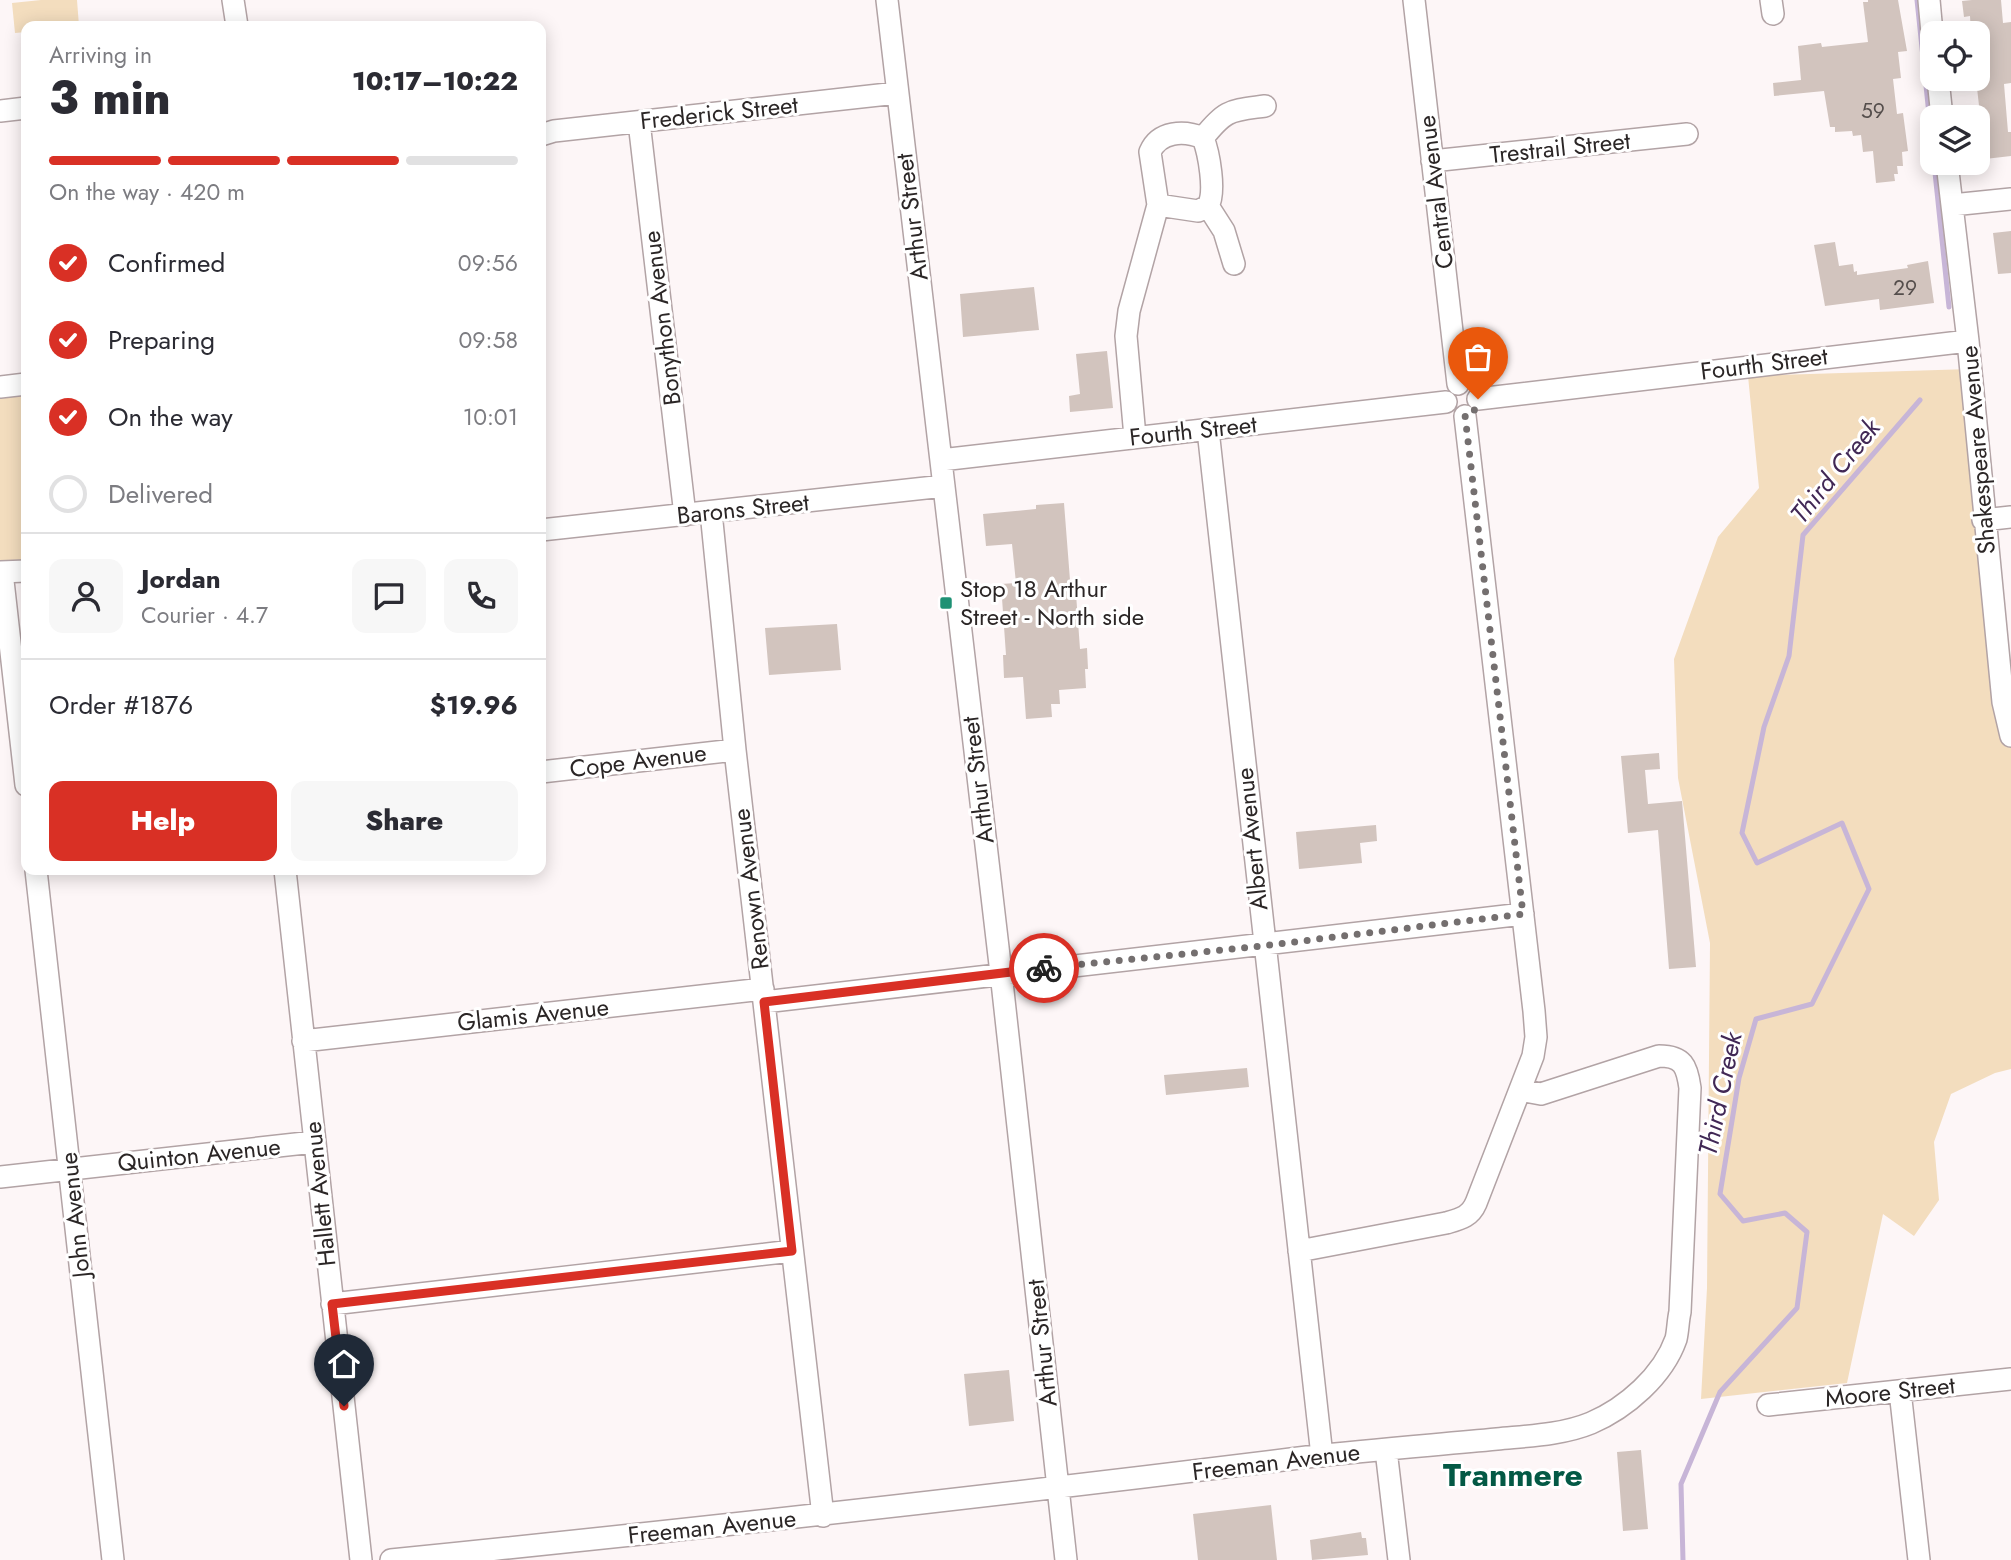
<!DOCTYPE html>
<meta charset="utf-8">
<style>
:root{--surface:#fff;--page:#f7f7f7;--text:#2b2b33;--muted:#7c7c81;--line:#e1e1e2;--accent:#d93025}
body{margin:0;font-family:Jost,sans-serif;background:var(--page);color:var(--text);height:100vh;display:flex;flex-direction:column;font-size:26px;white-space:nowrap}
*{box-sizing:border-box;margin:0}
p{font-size:23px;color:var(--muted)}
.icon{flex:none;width:38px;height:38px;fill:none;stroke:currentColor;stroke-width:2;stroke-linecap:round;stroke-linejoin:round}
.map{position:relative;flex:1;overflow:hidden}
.panel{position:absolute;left:21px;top:21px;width:525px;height:854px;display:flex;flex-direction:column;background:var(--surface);border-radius:14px;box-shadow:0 4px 18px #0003}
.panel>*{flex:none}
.tools{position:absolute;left:1920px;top:21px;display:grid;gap:14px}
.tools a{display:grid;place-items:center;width:70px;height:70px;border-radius:14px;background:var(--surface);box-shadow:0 4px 18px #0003;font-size:35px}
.pin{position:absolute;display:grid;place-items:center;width:60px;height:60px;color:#fff;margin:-72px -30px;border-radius:50% 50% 50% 0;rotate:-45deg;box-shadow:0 0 7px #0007}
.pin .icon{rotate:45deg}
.courier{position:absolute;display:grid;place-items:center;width:70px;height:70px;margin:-35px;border:5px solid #d93025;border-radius:50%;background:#fff;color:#222;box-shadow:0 2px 9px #0007}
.head em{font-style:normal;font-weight:800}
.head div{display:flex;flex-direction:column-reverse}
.head{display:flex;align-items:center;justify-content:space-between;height:119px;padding:0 28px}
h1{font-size:46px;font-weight:800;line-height:52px}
.bar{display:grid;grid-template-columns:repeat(4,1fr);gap:10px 7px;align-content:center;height:84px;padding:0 28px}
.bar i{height:9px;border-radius:5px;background:var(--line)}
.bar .active{background:var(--accent)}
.bar p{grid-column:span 4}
.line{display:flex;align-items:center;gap:18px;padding:0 28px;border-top:2px solid var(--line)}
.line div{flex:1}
.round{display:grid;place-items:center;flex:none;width:74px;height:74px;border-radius:14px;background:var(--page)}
ol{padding:0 28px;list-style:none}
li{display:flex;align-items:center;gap:21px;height:77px}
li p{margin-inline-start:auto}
li .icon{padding:7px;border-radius:50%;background:var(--accent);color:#fff;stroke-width:4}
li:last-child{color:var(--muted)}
li i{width:38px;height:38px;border:4px solid var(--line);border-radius:50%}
.button{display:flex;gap:14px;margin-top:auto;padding:14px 28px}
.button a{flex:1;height:80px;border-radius:14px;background:var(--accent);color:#fff;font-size:28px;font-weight:800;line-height:80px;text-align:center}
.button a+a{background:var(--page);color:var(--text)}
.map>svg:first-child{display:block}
.green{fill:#f3ddbe}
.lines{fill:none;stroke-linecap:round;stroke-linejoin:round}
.stream{stroke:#c7b5d7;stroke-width:5}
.building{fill:#d2c4be}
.minor-casing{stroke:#b2a3a5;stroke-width:24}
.minor{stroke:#fff;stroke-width:21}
.done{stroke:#746f6f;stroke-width:7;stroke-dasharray:0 12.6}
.route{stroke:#d93025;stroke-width:9}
.poi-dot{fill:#1e9174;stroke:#fff;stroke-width:2.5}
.labels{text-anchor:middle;stroke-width:6;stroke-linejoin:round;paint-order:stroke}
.number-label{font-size:21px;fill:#554e4c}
.street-label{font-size:24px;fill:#2b2626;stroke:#fff}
.poi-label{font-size:24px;fill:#2b2626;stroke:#fff;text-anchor:start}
.water-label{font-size:26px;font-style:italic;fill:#412855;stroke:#fff}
.district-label{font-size:32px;font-weight:bold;fill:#035945;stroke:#fff}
</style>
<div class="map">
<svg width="2011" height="1560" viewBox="0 0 2011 1560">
<rect width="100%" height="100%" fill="#fdf6f7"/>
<!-- green -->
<path class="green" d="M41,0H77L79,26H26V32L15,33L12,3Z
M1970,369L2011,736V1069L1995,1073L1951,1094L1934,1142L1939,1200L1914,1236L1883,1214L1847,1383L1701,1399L1707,1288L1710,943L1678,778L1674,659L1718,537L1759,488L1748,376Z
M26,384V571L0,572V387Z"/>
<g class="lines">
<!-- stream -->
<path class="stream" d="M1917,0L1932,143
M1934,163L1949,307
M1683,1560L1681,1484L1720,1392L1797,1308L1807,1232L1785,1213L1743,1221L1720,1194L1739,1078L1756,1019L1812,1004L1869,889L1842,823L1757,863L1742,833L1764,727L1789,656L1803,535L1920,400"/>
</g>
<!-- building -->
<path class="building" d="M1868,0H1898L1907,51L1898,52L1901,78L1893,79L1897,114L1903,113L1908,151L1902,152L1903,166H1897L1898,174H1894L1895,181L1876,183L1873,151L1863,152L1861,135L1853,136L1852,131L1835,132V127H1830L1824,91L1774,96L1773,83L1801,80L1798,46L1821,43L1822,47L1868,42L1863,2H1868Z
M1972,0H2001L2003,23L2011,22V83L2004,84L2008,132H2011V156L1985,159L1976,79L1978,33H1971L1970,16L1964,17L1962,1Z
M2011,231V273L1998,274L1993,233Z
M1835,242L1839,266L1853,264L1854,272L1857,271V275L1908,268L1907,265L1928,261L1934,303L1880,310L1879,299L1825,306L1814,245Z
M1034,287L1039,330L963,337L960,294Z
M1107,351L1113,408L1070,412L1069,396L1080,394L1076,354Z
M1064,503L1070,580H1075L1080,649L1087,648L1088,669H1085L1086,688L1059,690L1060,704H1051L1052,717L1026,719L1023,677L1004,678L1003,655H1006L1001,584L1016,583L1012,544L986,546L983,514L1036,509V505Z
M837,624L841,670L769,675L765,628Z
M1659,753L1660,769L1645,770L1648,804L1682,801L1696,967L1669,969L1658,830L1628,833L1621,756Z
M1376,825L1377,841L1360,843L1362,863L1299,869L1296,832Z
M1247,1068L1249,1087L1166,1095L1164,1075Z
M1009,1370L1014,1421L969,1426L964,1374Z
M1641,1450L1648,1529L1623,1531L1617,1452Z
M1271,1505L1277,1560H1198L1193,1514Z
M1361,1532L1362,1538H1366L1368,1555L1312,1560L1310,1540Z"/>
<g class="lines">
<!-- minor casing -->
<g class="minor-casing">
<path id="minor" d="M233,0L237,26
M887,0L1001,973L1066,1560
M1414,0L1458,384
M1771,0L1773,14
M1929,0L1932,33
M1938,79L1942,117
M0,111L26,108
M639,122L685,515
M541,135L554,131L897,93
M1203,138C1226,109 1230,111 1265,106
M1432,161L1687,134
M1947,163L1968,341L2003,702L2011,736
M1952,205L2011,199
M1208,206L1224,231L1234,264
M0,387L26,384
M1478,399L1968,341
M1208,430L1322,1456
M1135,437L1126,336L1129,311L1158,205L1150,152C1159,131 1184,130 1203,138C1209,153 1216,192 1208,206L1198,211L1158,205
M941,460L1446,402
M711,512L735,750L823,1516
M1983,520L2011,517
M541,530L944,486
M0,572L26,571
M2,572L26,785
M541,772L735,750
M36,870L113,1560
M285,870L361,1560
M764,1002L1523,914
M303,1041L763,989
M0,1177L314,1142
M1299,1251L1446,1223C1460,1219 1470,1217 1476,1203L1533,1056L1536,1037L1534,1011L1465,416
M332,1304L792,1251
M1900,1391L1919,1560
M1768,1405L2011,1379
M1386,1450L1399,1560
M391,1560C697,1529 1002,1495 1307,1457C1370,1450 1434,1445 1497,1439C1527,1436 1562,1435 1591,1423C1626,1408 1663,1376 1676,1339C1678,1331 1678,1320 1680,1312L1690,1088C1687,1066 1683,1056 1659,1056L1541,1094L1520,1090"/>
</g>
<!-- minor -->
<use href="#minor" class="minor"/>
</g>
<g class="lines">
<!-- done -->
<path class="done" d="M1044,968L1253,947L1523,914L1465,415L1474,411L1478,399"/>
<!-- route -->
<path class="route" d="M344,1406L332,1304L792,1251L764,1002L1044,968"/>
</g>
<!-- markers -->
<rect class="poi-dot" x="939" y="596" width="14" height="14" rx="3.5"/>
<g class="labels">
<!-- number labels -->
<g class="number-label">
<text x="1873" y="118">59</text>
<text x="1905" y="295">29</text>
</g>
<!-- street labels -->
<g class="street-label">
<text transform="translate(719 113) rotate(-6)" y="8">Frederick Street</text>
<text transform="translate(1560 148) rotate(-6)" y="8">Trestrail Street</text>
<text transform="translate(1436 192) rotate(-97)" y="8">Central Avenue</text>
<text transform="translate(912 217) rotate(-97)" y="8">Arthur Street</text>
<text transform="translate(662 318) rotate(-97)" y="8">Bonython Avenue</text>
<text transform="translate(1764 364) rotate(-7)" y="8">Fourth Street</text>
<text transform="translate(1193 431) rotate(-6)" y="8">Fourth Street</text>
<text transform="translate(1978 450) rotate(-95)" y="8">Shakespeare Avenue</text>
<text transform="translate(743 509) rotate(-6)" y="8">Barons Street</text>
<text transform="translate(638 761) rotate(-7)" y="8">Cope Avenue</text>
<text transform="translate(978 780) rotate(-97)" y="8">Arthur Street</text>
<text transform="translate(1252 839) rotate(-96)" y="8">Albert Avenue</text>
<text transform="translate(751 889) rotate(-97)" y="8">Renown Avenue</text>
<text transform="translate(533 1015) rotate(-6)" y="8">Glamis Avenue</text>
<text transform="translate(199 1155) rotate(-6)" y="8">Quinton Avenue</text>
<text transform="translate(320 1194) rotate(-96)" y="8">Hallett Avenue</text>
<text transform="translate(75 1215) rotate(-96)" y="8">John Avenue</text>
<text transform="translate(1042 1343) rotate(-96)" y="8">Arthur Street</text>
<text transform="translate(1890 1392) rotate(-6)" y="8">Moore Street</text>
<text transform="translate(1276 1462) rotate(-7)" y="8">Freeman Avenue</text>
<text transform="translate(712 1527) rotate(-6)" y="8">Freeman Avenue</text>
</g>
<!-- poi labels -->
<g class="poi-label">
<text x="960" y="597">Stop 18 Arthur<tspan x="960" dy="28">Street - North side</tspan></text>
</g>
<!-- water labels -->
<g class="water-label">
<text transform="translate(1835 471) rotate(-51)" y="9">Third Creek</text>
<text transform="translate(1720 1094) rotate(-78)" y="9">Third Creek</text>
</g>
<!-- district labels -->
<g class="district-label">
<text x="1513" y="1486">Tranmere</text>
</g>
</g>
</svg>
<div class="tools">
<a><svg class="icon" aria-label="locate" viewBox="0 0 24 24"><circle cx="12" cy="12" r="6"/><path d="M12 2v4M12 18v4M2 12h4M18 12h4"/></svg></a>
<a><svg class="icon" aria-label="layers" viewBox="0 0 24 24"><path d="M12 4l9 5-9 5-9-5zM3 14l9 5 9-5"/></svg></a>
</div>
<div class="pin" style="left:1478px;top:399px;background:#ea580c"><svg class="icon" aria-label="bag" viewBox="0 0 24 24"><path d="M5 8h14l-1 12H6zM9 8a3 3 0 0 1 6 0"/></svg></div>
<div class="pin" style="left:344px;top:1406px;background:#1f2937"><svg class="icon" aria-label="home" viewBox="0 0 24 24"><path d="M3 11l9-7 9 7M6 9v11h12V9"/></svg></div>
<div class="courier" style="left:1044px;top:968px"><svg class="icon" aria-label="bike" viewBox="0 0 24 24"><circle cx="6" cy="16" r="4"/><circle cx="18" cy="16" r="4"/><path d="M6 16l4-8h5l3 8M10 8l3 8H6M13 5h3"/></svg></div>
<section class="panel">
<div class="head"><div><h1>3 min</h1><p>Arriving in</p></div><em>10:17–10:22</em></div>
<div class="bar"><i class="active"></i><i class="active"></i><i class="active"></i><i></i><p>On the way · 420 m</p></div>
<ol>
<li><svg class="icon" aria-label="check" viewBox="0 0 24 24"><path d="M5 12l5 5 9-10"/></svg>Confirmed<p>09:56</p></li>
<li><svg class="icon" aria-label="check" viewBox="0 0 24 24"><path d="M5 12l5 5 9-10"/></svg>Preparing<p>09:58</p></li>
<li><svg class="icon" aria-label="check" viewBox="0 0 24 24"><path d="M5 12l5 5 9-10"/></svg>On the way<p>10:01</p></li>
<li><i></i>Delivered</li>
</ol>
<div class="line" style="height:126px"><a class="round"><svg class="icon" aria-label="person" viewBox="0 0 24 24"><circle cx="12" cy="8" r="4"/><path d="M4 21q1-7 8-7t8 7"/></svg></a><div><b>Jordan</b><p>Courier · 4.7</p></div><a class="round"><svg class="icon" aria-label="chat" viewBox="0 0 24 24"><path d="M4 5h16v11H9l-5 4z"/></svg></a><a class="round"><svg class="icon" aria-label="phone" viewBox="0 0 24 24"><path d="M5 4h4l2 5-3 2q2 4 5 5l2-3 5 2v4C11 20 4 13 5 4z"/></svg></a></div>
<div class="line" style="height:91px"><div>Order #1876</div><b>$19.96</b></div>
<div class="button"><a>Help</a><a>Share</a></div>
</section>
</div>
